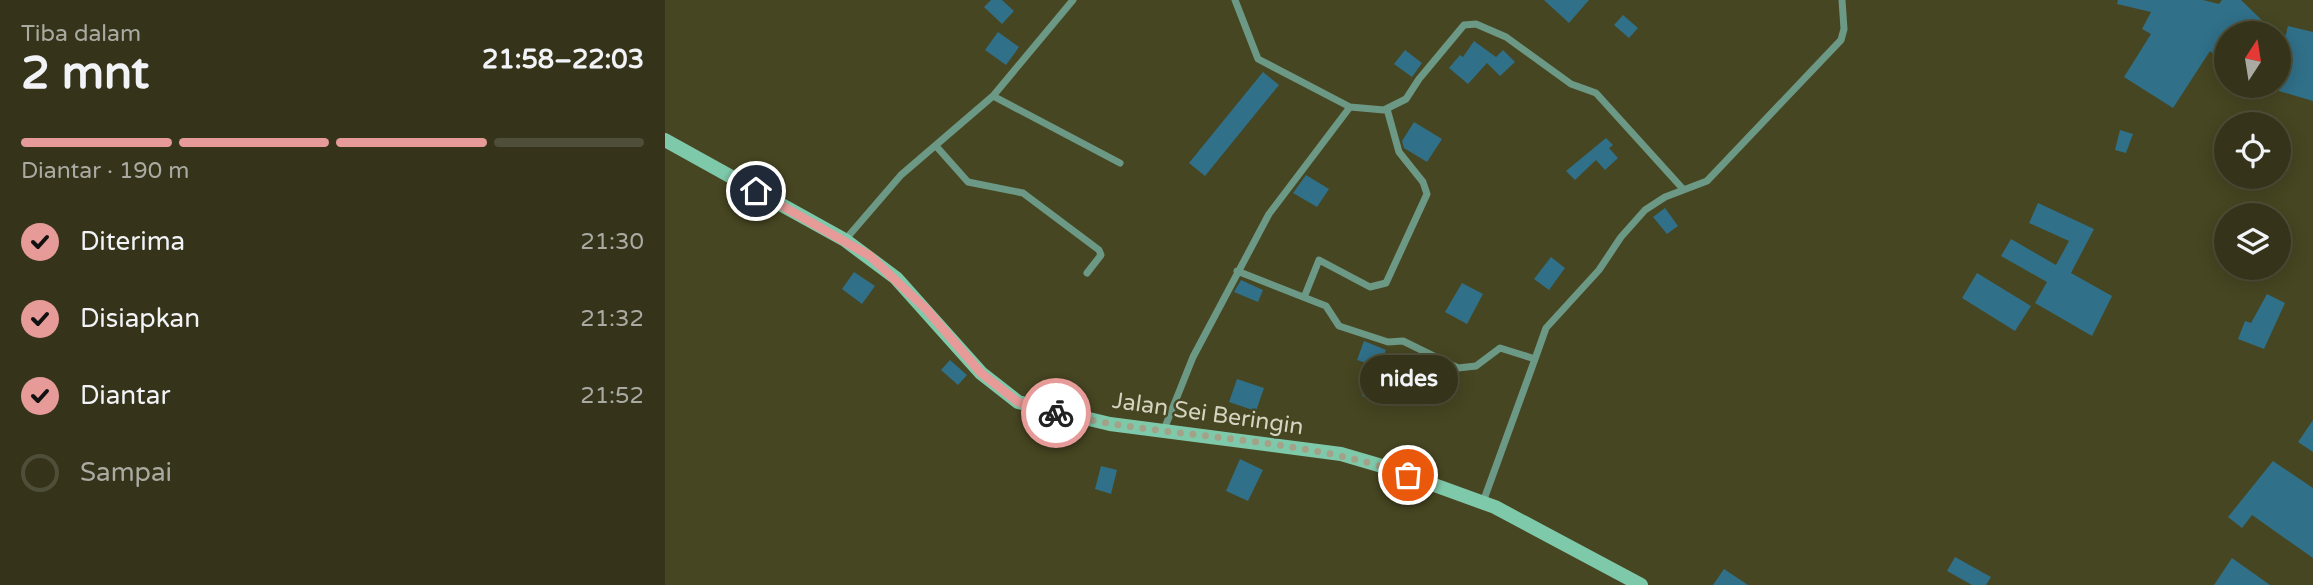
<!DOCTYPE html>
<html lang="id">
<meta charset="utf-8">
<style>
:root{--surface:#35341a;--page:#3d3c23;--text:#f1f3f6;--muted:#aaaaa2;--line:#4f4f39;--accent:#e69b98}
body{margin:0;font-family:"Varela Round",sans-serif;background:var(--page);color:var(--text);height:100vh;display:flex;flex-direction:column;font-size:26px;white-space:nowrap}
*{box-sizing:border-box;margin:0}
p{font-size:23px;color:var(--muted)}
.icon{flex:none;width:38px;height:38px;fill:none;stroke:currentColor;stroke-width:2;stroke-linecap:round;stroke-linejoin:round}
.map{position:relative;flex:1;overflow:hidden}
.sheet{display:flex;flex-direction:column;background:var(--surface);width:665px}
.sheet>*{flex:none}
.needle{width:46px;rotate:12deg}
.fabs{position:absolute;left:1549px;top:21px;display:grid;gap:14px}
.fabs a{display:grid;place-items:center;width:77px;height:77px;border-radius:50%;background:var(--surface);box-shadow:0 4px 18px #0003,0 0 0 2px var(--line);font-size:35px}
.pin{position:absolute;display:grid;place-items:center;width:60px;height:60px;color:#fff;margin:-30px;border:4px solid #fff;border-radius:50%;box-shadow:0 2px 7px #0007}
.courier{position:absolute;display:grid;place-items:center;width:70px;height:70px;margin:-35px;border:5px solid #e69b98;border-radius:50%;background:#fff;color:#222;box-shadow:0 2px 9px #0007}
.bubble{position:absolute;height:49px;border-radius:24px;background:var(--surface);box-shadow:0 4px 18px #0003,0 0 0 2px var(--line);font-size:23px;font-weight:700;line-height:49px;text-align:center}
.overview em{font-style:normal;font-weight:700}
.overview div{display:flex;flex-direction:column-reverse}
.overview{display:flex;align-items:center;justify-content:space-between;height:119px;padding:0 21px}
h1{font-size:46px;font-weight:700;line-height:52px}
.bar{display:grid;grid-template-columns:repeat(4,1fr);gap:10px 7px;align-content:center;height:84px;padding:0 21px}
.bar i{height:9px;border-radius:5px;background:var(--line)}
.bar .on{background:var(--accent)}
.bar p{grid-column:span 4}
ol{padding:0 21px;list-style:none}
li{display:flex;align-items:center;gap:21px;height:77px}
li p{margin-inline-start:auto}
li .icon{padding:7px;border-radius:50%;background:var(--accent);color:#111;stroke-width:4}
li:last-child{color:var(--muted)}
li i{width:38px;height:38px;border:4px solid var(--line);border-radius:50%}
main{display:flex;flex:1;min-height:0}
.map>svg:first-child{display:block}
.building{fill:#307089}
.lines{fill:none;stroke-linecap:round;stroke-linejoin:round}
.street{stroke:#6c9986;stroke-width:7}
.secondary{stroke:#7fc9ab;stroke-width:14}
.done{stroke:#a3a289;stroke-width:7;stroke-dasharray:0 12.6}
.route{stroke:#e69b98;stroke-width:9}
.labels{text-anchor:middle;stroke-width:5;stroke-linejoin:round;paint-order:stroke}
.street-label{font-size:23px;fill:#d4d4c0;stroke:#474622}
</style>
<main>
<section class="sheet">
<div class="overview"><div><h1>2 mnt</h1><p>Tiba dalam</p></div><em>21:58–22:03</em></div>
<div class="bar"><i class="on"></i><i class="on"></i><i class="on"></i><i></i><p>Diantar · 190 m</p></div>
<ol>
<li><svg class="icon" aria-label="check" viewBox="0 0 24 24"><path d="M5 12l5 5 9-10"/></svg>Diterima<p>21:30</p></li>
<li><svg class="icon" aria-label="check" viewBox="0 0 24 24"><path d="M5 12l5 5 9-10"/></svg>Disiapkan<p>21:32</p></li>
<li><svg class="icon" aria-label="check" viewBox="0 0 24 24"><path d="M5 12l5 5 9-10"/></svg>Diantar<p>21:52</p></li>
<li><i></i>Sampai</li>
</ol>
</section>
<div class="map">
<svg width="1648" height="585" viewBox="0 0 1648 585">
<rect width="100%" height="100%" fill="#474622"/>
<!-- building -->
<path class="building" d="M326,0H337L349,11L337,24L319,7Z
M879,0H924L904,23Z
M1453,0H1538L1554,4L1557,0H1576L1610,33H1561V64L1545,51L1508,108L1459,77L1486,34L1477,29L1486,12L1452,4Z
M958,15L973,28L964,38L949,25Z
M1623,26L1648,32V101L1614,91V37L1619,42Z
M333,32L354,47L341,65L320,50Z
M809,41L831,57L838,50L850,62L835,76L822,63L803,84L784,68L795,55L798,57Z
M740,50L757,63L747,77L729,64Z
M598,72L614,85L540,176L524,163Z
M749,122L777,139L762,162L739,148L737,141Z
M1455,130L1468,134L1461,153L1450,150Z
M941,138L948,145L944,148L953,158L940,170L931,160L910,180L901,171Z
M641,175L664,189L652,207L628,193Z
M1373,203L1429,229L1406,273L1447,296L1427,336L1370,303L1382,282L1336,256L1346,239L1391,265L1404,241L1364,223Z
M1000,208L1013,226L1002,234L988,217Z
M886,257L900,268L884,290L869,279Z
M189,272L210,286L197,304L177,289Z
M1312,273L1366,306L1350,331L1297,298Z
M576,280L598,290L593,302L569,292Z
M797,283L818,294L802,324L780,312Z
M1602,294L1620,303L1599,349L1573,339L1580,321L1586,323Z
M699,341L721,350L713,371L734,375L729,398L711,394L712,389L707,387L703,398L697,396L704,364L692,360Z
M285,360L302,375L293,385L276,370Z
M572,379L599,388L591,411L564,402Z
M1648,420V452L1633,442Z
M575,459L598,470L583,501L561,491Z
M1608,461L1648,488V558L1587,515L1577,528L1563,517Z
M436,466L452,470L446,494L430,489Z
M1290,557L1326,577L1321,585H1307L1282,571Z
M1567,558L1605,585H1549Z
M1059,569L1083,585H1048Z"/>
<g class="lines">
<!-- street -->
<path class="street" d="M570,0L593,59L685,107L719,110L741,99L754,79L799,25L811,24L841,37L906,84L931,93L1018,189
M328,96L455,163
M271,146L303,182L358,193L434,250L436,255L422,273
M180,240L236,175L328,96L408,0
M572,271L661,306L674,326L723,342L738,341L793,368L811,366L835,348L870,359L881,328L934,270L956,237L980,210L1000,197L1042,181L1176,40L1179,29L1177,0
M640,295L654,260L705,287L721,283L762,194L758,182L734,152L722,109
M498,432L528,357L604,214L685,107
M818,502L870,359"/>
<!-- secondary -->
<path class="secondary" d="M0,140L180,240L231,278L316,373L353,402L445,424L676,454L717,466L830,507L976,585"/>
</g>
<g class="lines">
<!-- done -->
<path class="done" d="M391,413C508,440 631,435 743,475"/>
<!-- route -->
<path class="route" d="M91,191L205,256L261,309L316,373L353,402L391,413"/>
</g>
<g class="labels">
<!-- street labels -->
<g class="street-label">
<text transform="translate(543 413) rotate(8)" y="8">Jalan Sei Beringin</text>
</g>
</g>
</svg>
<div class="fabs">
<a><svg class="needle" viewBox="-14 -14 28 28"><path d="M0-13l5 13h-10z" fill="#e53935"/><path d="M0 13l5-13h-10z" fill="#aaaaa2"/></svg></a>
<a><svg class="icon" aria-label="locate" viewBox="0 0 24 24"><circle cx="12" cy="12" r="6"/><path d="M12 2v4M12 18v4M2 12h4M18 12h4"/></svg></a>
<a><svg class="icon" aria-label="layers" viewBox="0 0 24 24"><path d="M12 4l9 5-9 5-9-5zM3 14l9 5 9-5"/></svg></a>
</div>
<div class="pin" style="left:743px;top:475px;background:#ea580c"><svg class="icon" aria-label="bag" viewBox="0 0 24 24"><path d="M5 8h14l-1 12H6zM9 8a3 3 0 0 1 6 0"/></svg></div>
<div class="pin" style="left:91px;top:191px;background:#1f2937"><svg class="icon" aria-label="home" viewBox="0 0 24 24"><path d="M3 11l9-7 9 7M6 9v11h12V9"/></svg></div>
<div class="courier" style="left:391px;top:413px"><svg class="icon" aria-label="bike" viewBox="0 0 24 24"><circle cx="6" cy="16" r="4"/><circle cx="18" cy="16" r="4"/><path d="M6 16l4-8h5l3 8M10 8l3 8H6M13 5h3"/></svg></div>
<div class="bubble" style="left:695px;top:355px;width:98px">nides</div>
</div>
</main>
